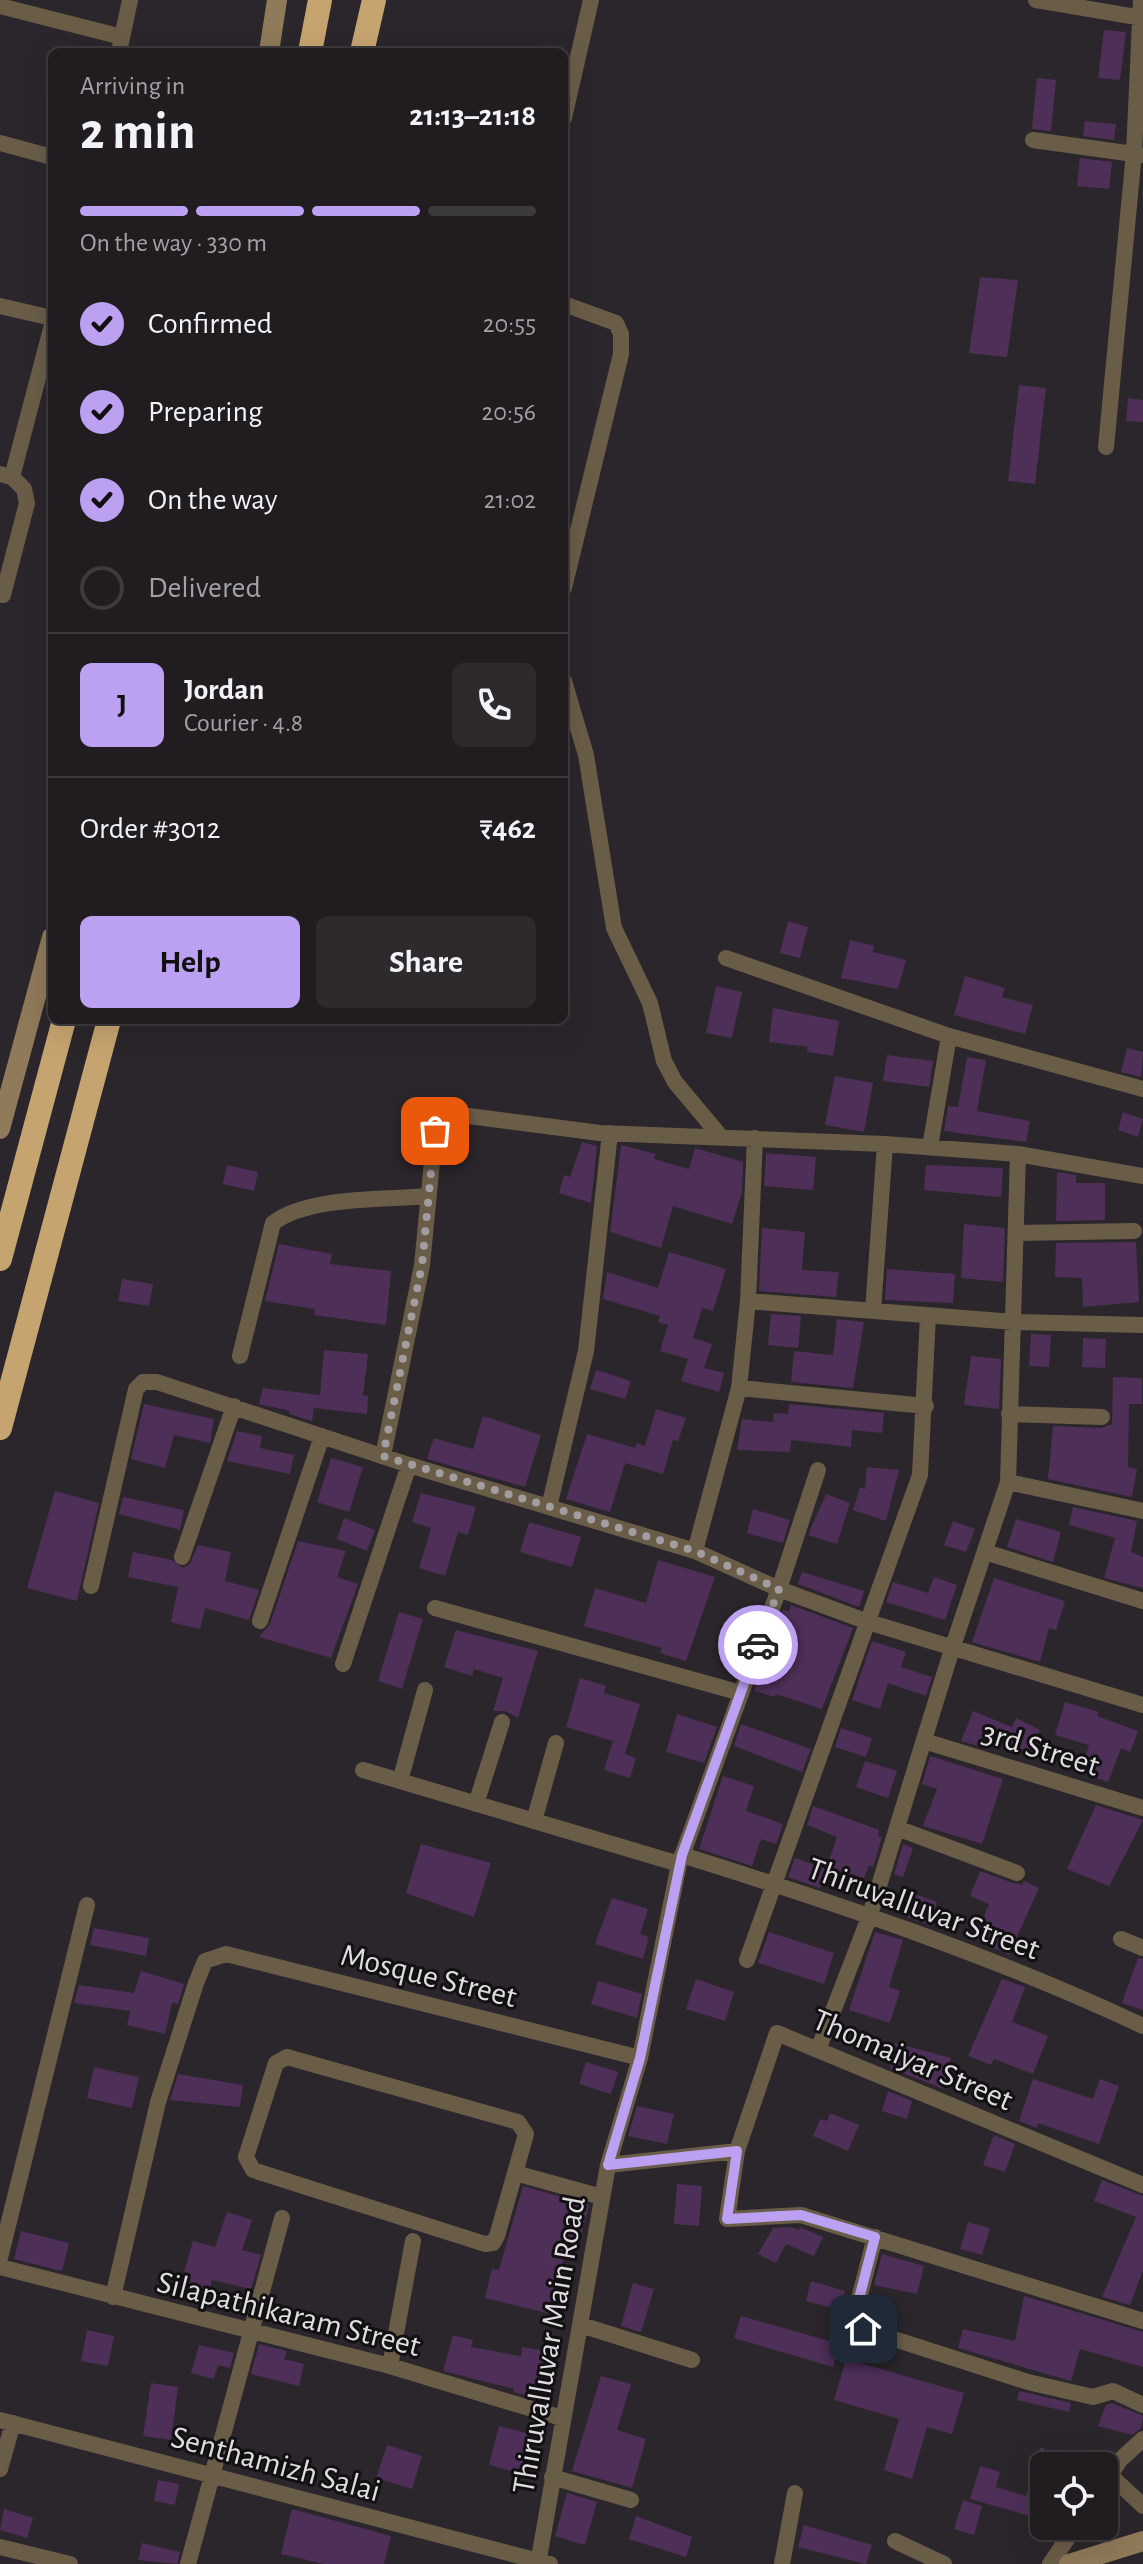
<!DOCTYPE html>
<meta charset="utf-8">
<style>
:root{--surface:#201c20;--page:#2d292d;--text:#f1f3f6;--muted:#a2a1a5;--line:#3d3a3e;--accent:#bca0f2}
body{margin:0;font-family:"Alegreya Sans",sans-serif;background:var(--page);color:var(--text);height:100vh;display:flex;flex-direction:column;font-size:30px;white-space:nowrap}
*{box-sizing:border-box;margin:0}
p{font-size:26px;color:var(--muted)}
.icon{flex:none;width:44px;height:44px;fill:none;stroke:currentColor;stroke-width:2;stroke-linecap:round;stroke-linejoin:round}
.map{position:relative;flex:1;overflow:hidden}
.side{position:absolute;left:48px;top:48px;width:520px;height:976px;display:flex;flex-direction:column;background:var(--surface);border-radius:12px;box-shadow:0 8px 32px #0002,0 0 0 2px var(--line)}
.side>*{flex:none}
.tools{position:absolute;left:1030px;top:2452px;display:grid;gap:16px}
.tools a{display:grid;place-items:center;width:88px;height:88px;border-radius:12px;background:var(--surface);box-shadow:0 8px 32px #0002,0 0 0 2px var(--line);font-size:40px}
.pin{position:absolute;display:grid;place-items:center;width:68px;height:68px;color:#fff;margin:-34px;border-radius:16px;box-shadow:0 4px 12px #0006}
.courier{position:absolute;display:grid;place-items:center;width:80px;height:80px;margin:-40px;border:6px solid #bca0f2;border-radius:50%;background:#fff;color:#222;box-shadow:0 2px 10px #0007}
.head em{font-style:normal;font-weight:700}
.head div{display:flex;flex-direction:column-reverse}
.head{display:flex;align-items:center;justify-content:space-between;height:136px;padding:0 32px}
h1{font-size:52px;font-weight:700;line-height:60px}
.bar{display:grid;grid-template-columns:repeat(4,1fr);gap:12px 8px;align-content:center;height:96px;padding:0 32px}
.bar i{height:10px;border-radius:6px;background:var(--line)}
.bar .on{background:var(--accent)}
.bar p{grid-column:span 4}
.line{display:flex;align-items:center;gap:20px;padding:0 32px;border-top:2px solid var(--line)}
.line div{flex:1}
.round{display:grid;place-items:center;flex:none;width:84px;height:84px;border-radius:12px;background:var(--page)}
ol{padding:0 32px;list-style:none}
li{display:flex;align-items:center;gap:24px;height:88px}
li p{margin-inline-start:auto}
li .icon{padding:8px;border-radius:50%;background:var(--accent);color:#111;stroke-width:4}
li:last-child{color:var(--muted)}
li i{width:44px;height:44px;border:4px solid var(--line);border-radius:50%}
.cta{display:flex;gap:16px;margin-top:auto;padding:16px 32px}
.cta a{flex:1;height:92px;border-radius:12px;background:var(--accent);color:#111;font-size:32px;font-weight:700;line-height:92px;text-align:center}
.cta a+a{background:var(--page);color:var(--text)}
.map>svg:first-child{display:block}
.building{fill:#4e2f58}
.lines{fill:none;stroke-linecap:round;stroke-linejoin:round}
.street{stroke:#6a5d48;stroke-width:16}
.secondary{stroke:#8f7a59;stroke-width:20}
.highway{stroke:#c6a470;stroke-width:24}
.done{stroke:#a19da1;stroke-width:8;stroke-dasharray:0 14.4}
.route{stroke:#bca0f2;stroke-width:10}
.labels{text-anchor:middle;stroke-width:6;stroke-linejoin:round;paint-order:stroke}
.street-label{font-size:32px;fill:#e0dde0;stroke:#121012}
</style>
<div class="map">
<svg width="1143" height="2564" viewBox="0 0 1143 2564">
<rect width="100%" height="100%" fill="#2b262b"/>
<!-- building -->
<path class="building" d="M1104,30L1126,32L1120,80L1098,78Z
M1037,78L1056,80L1051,131L1032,129Z
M1085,121L1116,124L1114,140L1083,136Z
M1080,158L1112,162L1109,189L1077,186Z
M980,277L1018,280L1007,357L969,353Z
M1019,385L1046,388L1035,484L1008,481Z
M1128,398L1143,400V422L1126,421Z
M788,921L808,927L800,958L780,953Z
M850,940L874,946L873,952L906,960L898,989L841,978Z
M965,976L1005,988L1002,997L1033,1005L1025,1034L954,1015Z
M716,986L742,992L732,1038L706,1033Z
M773,1008L839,1021L833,1056L807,1052L808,1047L769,1042Z
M1127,1048L1143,1052L1141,1077L1121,1072Z
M887,1055L933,1061L929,1087L883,1081Z
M967,1057L986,1060L977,1111L1030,1121L1026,1142L944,1131L948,1106L958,1107Z
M835,1076L873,1083L864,1132L825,1125Z
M1123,1112L1143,1119L1138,1137L1118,1130Z
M582,1142L597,1146L591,1203L559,1193L564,1175L570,1177Z
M621,1145L656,1154L654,1159L689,1169L695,1148L743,1162L742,1192L732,1224L673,1206L661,1248L610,1232Z
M766,1153L816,1157L813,1190L764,1186Z
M227,1165L258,1172L254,1191L223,1184Z
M926,1165L1003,1168L1001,1197L924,1190Z
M1057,1172L1076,1175V1183H1105V1220L1056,1221Z
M964,1224L1005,1228L1003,1282L961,1278Z
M762,1228L805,1232L802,1270L839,1272L836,1297L759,1291Z
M1136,1242L1139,1302L1083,1307L1082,1278L1055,1277L1056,1243Z
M279,1244L332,1254L330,1264L391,1271L386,1325L314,1315L315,1309L265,1301Z
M669,1252L726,1269L713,1311L702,1308L693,1338L712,1344L704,1368L724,1373L719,1392L681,1381L688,1359L660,1351L668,1325L658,1322L660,1316L603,1299L607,1272L658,1288Z
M887,1269L955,1274L953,1303L885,1300Z
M122,1279L153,1284L149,1306L118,1301Z
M771,1314L801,1316L798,1348L768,1345Z
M837,1319L864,1322L853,1388L791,1382L794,1351L833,1355Z
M1031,1334L1051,1335L1049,1367L1029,1366Z
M1083,1338L1106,1339L1105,1368L1082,1367Z
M324,1350L368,1354L363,1395L368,1396L367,1414L314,1408L312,1421L289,1414L290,1411L259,1404L263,1388L320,1395Z
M971,1356L1001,1359L999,1409L964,1405Z
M596,1370L631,1381L625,1399L590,1389Z
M1113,1377L1142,1378V1404H1129L1128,1467L1137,1469L1132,1497L1048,1479L1053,1426L1102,1428L1112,1424Z
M144,1404L214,1419L210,1443L174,1435L165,1468L131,1459Z
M789,1404L884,1413L882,1433L852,1430L851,1447L791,1440L790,1452L737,1450L742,1419L773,1422L774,1413L788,1414Z
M656,1409L686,1418L678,1441L673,1440L663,1474L625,1463L610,1512L566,1499L587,1434L635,1448L637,1443L645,1446Z
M483,1416L541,1435L525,1487L427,1459L434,1438L473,1449Z
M237,1431L262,1436L260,1448L294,1455L290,1474L227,1461Z
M331,1458L363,1467L349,1512L317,1502Z
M867,1467L899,1470L886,1521L853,1510L860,1487L865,1489Z
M55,1491L99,1503L77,1601L27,1588Z
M421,1493L476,1507L468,1535L458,1532L445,1576L419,1568L431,1528L412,1522Z
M826,1494L850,1503L837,1544L808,1535Z
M123,1497L184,1510L180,1530L119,1514Z
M1073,1507L1137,1521L1131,1552L1143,1557V1588L1104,1578L1115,1538L1069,1525Z
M753,1509L790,1520L783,1543L747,1533Z
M344,1518L375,1530L367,1551L337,1539Z
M1016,1519L1061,1532L1053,1562L1007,1547Z
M953,1521L975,1529L966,1552L944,1545Z
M529,1522L581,1537L572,1567L520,1552Z
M298,1541L346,1551L337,1577L358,1584L331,1658L259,1637L270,1624Z
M198,1545L231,1552L225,1581L259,1590L249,1620L205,1608L200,1629L171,1622L178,1587L128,1577L133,1552L172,1560L183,1568L190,1564Z
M658,1560L715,1577L686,1661L660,1653L662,1648L584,1626L595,1588L646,1603Z
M802,1572L864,1591L859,1607L798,1584Z
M934,1577L957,1585L945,1620L886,1602L893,1582L928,1593Z
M994,1578L1065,1601L1056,1630L1049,1628L1040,1662L972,1642Z
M791,1605L853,1628L822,1709L776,1694L775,1697L754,1691L783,1610L789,1611Z
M399,1612L423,1619L402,1689L378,1681Z
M456,1630L538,1651L518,1718L505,1711H493L503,1678L474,1669L472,1676L444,1667Z
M872,1641L906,1652L901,1667L932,1677L926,1696L888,1683L880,1709L852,1700Z
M580,1678L606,1686L604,1693L640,1704L625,1754L636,1758L630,1778L604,1770L613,1741L566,1727Z
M1065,1702L1099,1712L1097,1716L1138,1731L1130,1752L1121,1748L1108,1782L1080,1772L1089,1745L1055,1735Z
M973,1711L1012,1727L1016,1718L1040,1730L1029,1752L985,1731L978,1746L961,1741Z
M677,1714L717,1727L704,1763L666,1752Z
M741,1724L811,1749L802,1772L734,1746Z
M841,1728L872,1738L866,1757L835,1747Z
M930,1756L1003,1779L982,1844L923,1826L937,1789L922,1784Z
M865,1761L897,1771L888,1798L856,1787Z
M723,1776L754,1786L746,1811L783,1824L776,1844L761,1839L752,1866L699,1849Z
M1096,1805L1143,1820L1109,1886L1067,1869Z
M813,1806L879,1830L878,1836L882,1837L873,1867L869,1865L864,1878L827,1866L837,1837L807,1825Z
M421,1844L491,1863L474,1917L406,1893Z
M903,1844L913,1848L903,1877L894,1874Z
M795,1858L826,1869L820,1888L788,1877Z
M980,1871L1013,1883L1022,1885L1024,1881L1039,1888L1009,1955L975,1939L989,1904L970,1896Z
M915,1894L937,1902L929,1925L907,1917Z
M612,1898L648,1909L640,1934L649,1937L643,1959L595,1944Z
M94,1928L149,1938L146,1956L90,1945Z
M769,1932L834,1953L824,1984L758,1963Z
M875,1932L903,1940L889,1987L900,1991L890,2023L849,2010Z
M1138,1958L1143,1959V2010L1122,2003Z
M141,1971L184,1984L178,2004L172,2003L165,2034L127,2025L130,2011L74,2003L79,1985L134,1993Z
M696,1979L734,1992L725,2021L686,2009Z
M1002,1979L1025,1987L1012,2022L1048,2036L1033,2074L994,2059L991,2065L968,2056Z
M598,1981L642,1994L637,2018L591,2004Z
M895,2043L951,2058L944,2089L890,2068Z
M586,2062L618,2072L611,2094L579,2084Z
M94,2067L139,2077L132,2108L87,2098Z
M178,2074L243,2085L240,2107L170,2100Z
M1033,2079L1093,2099L1100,2079L1119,2086L1099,2144L1038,2123L1037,2128L1019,2121Z
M888,2091L912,2101L907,2119L882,2111Z
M637,2106L674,2114L667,2144L628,2136Z
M830,2113L859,2125L848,2151L813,2136L820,2119L827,2121Z
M994,2135L1015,2144L1005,2172L983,2165Z
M1102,2180L1143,2196V2270L1130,2305L1102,2297L1136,2217L1094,2201Z
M677,2184L702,2186L699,2226L674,2224Z
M523,2186L589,2205L579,2242L568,2239L551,2314L485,2298L492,2269L499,2270Z
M227,2212L252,2220L242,2250L261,2255L251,2289L212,2280L206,2302L178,2294L193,2241L215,2247Z
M968,2222L990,2228L982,2255L960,2249Z
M790,2227L799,2230L800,2227L823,2237L814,2256L786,2244L776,2263L758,2254L773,2228Z
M21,2231L69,2243L62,2271L14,2259Z
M882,2254L924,2266L917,2294L874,2285Z
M811,2281L845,2291L839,2310L806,2301Z
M633,2283L654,2289L641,2332L621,2326Z
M1024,2296L1143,2332V2367L1080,2349L1071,2381L958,2348L963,2329L1015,2341Z
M741,2316L840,2344L833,2367L734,2338Z
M87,2330L114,2336L108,2366L81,2361Z
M453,2335L473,2340L471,2347L521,2356L522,2347L547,2351L538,2399L514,2392V2389L443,2371Z
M259,2344L287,2351L284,2359L304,2364L299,2386L251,2374Z
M199,2345L234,2353L230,2368L218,2365L214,2379L191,2373Z
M846,2359L964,2393L952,2434L927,2427L912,2479L884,2470L899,2419L834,2400Z
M601,2376L631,2384L617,2430L646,2439L632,2488L572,2471Z
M151,2383L178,2387L171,2440L143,2436Z
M1019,2391L1071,2403L1069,2412L1017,2400Z
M1112,2403L1143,2416L1141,2428L1132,2435L1098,2426L1106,2405Z
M499,2426L530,2434L520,2473L489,2465Z
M387,2445L422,2456L412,2489L376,2478Z
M1040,2448H1044V2520L970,2499L980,2466L1000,2472L996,2487L1026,2496Z
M158,2480L179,2484L175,2505L154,2501Z
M567,2493L597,2502L585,2545L555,2536Z
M963,2500L982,2506L974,2535L954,2529Z
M4,2509L33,2518L27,2538L0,2530Z
M292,2509L391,2536L384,2564H324L281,2554Z
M636,2516L692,2537L686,2557L629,2539Z
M804,2525L872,2545L866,2564L798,2547Z
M142,2543L180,2552L177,2564L138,2560Z"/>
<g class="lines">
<!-- street -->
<path class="street" d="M1036,0L1143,18
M0,6L122,37
M119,52L130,0
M564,118L591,0
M1033,140L1141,155
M0,143L52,157
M564,304L616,323L621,334V354L564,588
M0,306L52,318
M1106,447L1134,153L1141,0
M0,474L12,477L52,325
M3,595L27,503L24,489L12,477
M564,681L586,755L614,928L650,1003L664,1061L675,1082L721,1137
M726,958L949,1036L1143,1089
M930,1147L949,1036
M1016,1233L1134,1231
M748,1301L1014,1322L1143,1325
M873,1311L885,1144
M240,1356L273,1223C308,1196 384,1200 427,1196
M739,1388L926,1406
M1009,1414L1102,1417
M383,1456L422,1265L435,1131L448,1117L461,1115L600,1133L885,1144L1018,1154L1143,1176
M1008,1482L1143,1511
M549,1507L586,1351L610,1133
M695,1551L739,1388L748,1301L755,1138
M985,1552L1143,1601
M182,1557L234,1406
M91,1586L136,1389L143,1382H157L409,1465L695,1551L779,1589L868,1622L1143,1705
M435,1608L741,1693
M260,1621L322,1436
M343,1664L409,1465
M924,1741L1143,1808
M363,1770L679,1864
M400,1781L425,1690
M476,1804L502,1722
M534,1821L556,1743
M897,1828L1017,1873
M682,1855C839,1904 994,1956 1143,2026
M1121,1939L1143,1948
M747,1960L920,1475L928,1315
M818,2050L870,1915L952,1649L1008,1482L1018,1154
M608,2165L737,2151
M515,2173L497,2236L493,2243L485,2244L253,2170L246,2157L276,2063L287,2057L518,2122L526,2134L515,2173L602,2197
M1143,2185L777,2033L737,2151L727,2219L801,2215L1143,2321
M875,2237L855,2314L863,2329L1028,2382L1093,2397L1113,2391L1143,2405
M0,2258L87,1905
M0,2267L390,2366L562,2418
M113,2297L158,2102L196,1983L205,1961L226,1954L640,2058
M581,2325L692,2360
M390,2366L413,2241
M0,2420L550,2564
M0,2469L13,2423
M1110,2475L1143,2506
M552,2477L631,2500
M1104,2484L1120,2460L1143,2439
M895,2541L944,2564
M0,2547L70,2564
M188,2564L282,2218
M538,2564L608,2165L640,2058L679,1864L779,1589L818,1470
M782,2564L795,2493
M1050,2564L1076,2526"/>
<!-- secondary -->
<path class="secondary" d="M269,52L277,0
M0,1129L52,937
M1069,2564L1143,2541"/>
<!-- highway -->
<path class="highway" d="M310,52L320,0
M362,52L374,0
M0,1259L64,1020
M0,1428L109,1020"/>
</g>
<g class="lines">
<!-- done -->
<path class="done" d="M435,1131L422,1265L383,1456L695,1551L779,1589L758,1645"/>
<!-- route -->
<path class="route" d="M758,1645L682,1855L640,2058L608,2165L737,2151L727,2219L801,2215L875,2237L855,2314L863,2329"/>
</g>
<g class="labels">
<!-- street labels -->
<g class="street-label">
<text transform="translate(1041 1748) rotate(17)" y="11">3rd Street</text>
<text transform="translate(924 1908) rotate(20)" y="11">Thiruvalluvar Street</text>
<text transform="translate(429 1975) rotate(14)" y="11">Mosque Street</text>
<text transform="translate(913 2059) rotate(23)" y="11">Thomaiyar Street</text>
<text transform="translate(289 2313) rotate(14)" y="11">Silapathikaram Street</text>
<text transform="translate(548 2345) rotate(-80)" y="11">Thiruvalluvar Main Road</text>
<text transform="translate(276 2463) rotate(15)" y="11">Senthamizh Salai</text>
</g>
</g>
</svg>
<div class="tools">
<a><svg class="icon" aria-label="locate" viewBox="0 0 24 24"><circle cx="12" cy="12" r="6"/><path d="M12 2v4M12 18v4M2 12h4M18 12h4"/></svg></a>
</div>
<div class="pin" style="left:435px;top:1131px;background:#ea580c"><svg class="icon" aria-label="bag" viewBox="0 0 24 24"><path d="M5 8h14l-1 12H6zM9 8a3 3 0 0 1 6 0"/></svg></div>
<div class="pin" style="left:863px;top:2329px;background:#1f2937"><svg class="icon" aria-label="home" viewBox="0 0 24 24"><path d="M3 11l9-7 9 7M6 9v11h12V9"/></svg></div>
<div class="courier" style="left:758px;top:1645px"><svg class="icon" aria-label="car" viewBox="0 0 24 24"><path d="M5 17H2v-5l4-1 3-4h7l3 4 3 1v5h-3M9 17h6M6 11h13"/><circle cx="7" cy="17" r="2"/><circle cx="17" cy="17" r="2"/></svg></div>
<section class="side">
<div class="head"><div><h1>2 min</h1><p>Arriving in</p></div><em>21:13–21:18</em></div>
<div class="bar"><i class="on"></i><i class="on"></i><i class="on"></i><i></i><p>On the way · 330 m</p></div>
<ol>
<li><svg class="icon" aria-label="check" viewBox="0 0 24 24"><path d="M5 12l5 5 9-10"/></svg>Confirmed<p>20:55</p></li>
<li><svg class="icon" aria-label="check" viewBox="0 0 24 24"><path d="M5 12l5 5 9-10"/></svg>Preparing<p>20:56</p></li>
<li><svg class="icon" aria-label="check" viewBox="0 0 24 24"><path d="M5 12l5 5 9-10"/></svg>On the way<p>21:02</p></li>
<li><i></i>Delivered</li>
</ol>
<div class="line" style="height:144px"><b class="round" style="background:var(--accent);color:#111">J</b><div><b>Jordan</b><p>Courier · 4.8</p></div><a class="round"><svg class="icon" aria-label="phone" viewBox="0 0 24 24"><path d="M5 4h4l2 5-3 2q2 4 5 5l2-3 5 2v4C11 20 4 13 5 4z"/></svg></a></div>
<div class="line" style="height:104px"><div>Order #3012</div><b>₹462</b></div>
<div class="cta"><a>Help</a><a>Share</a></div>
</section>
</div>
